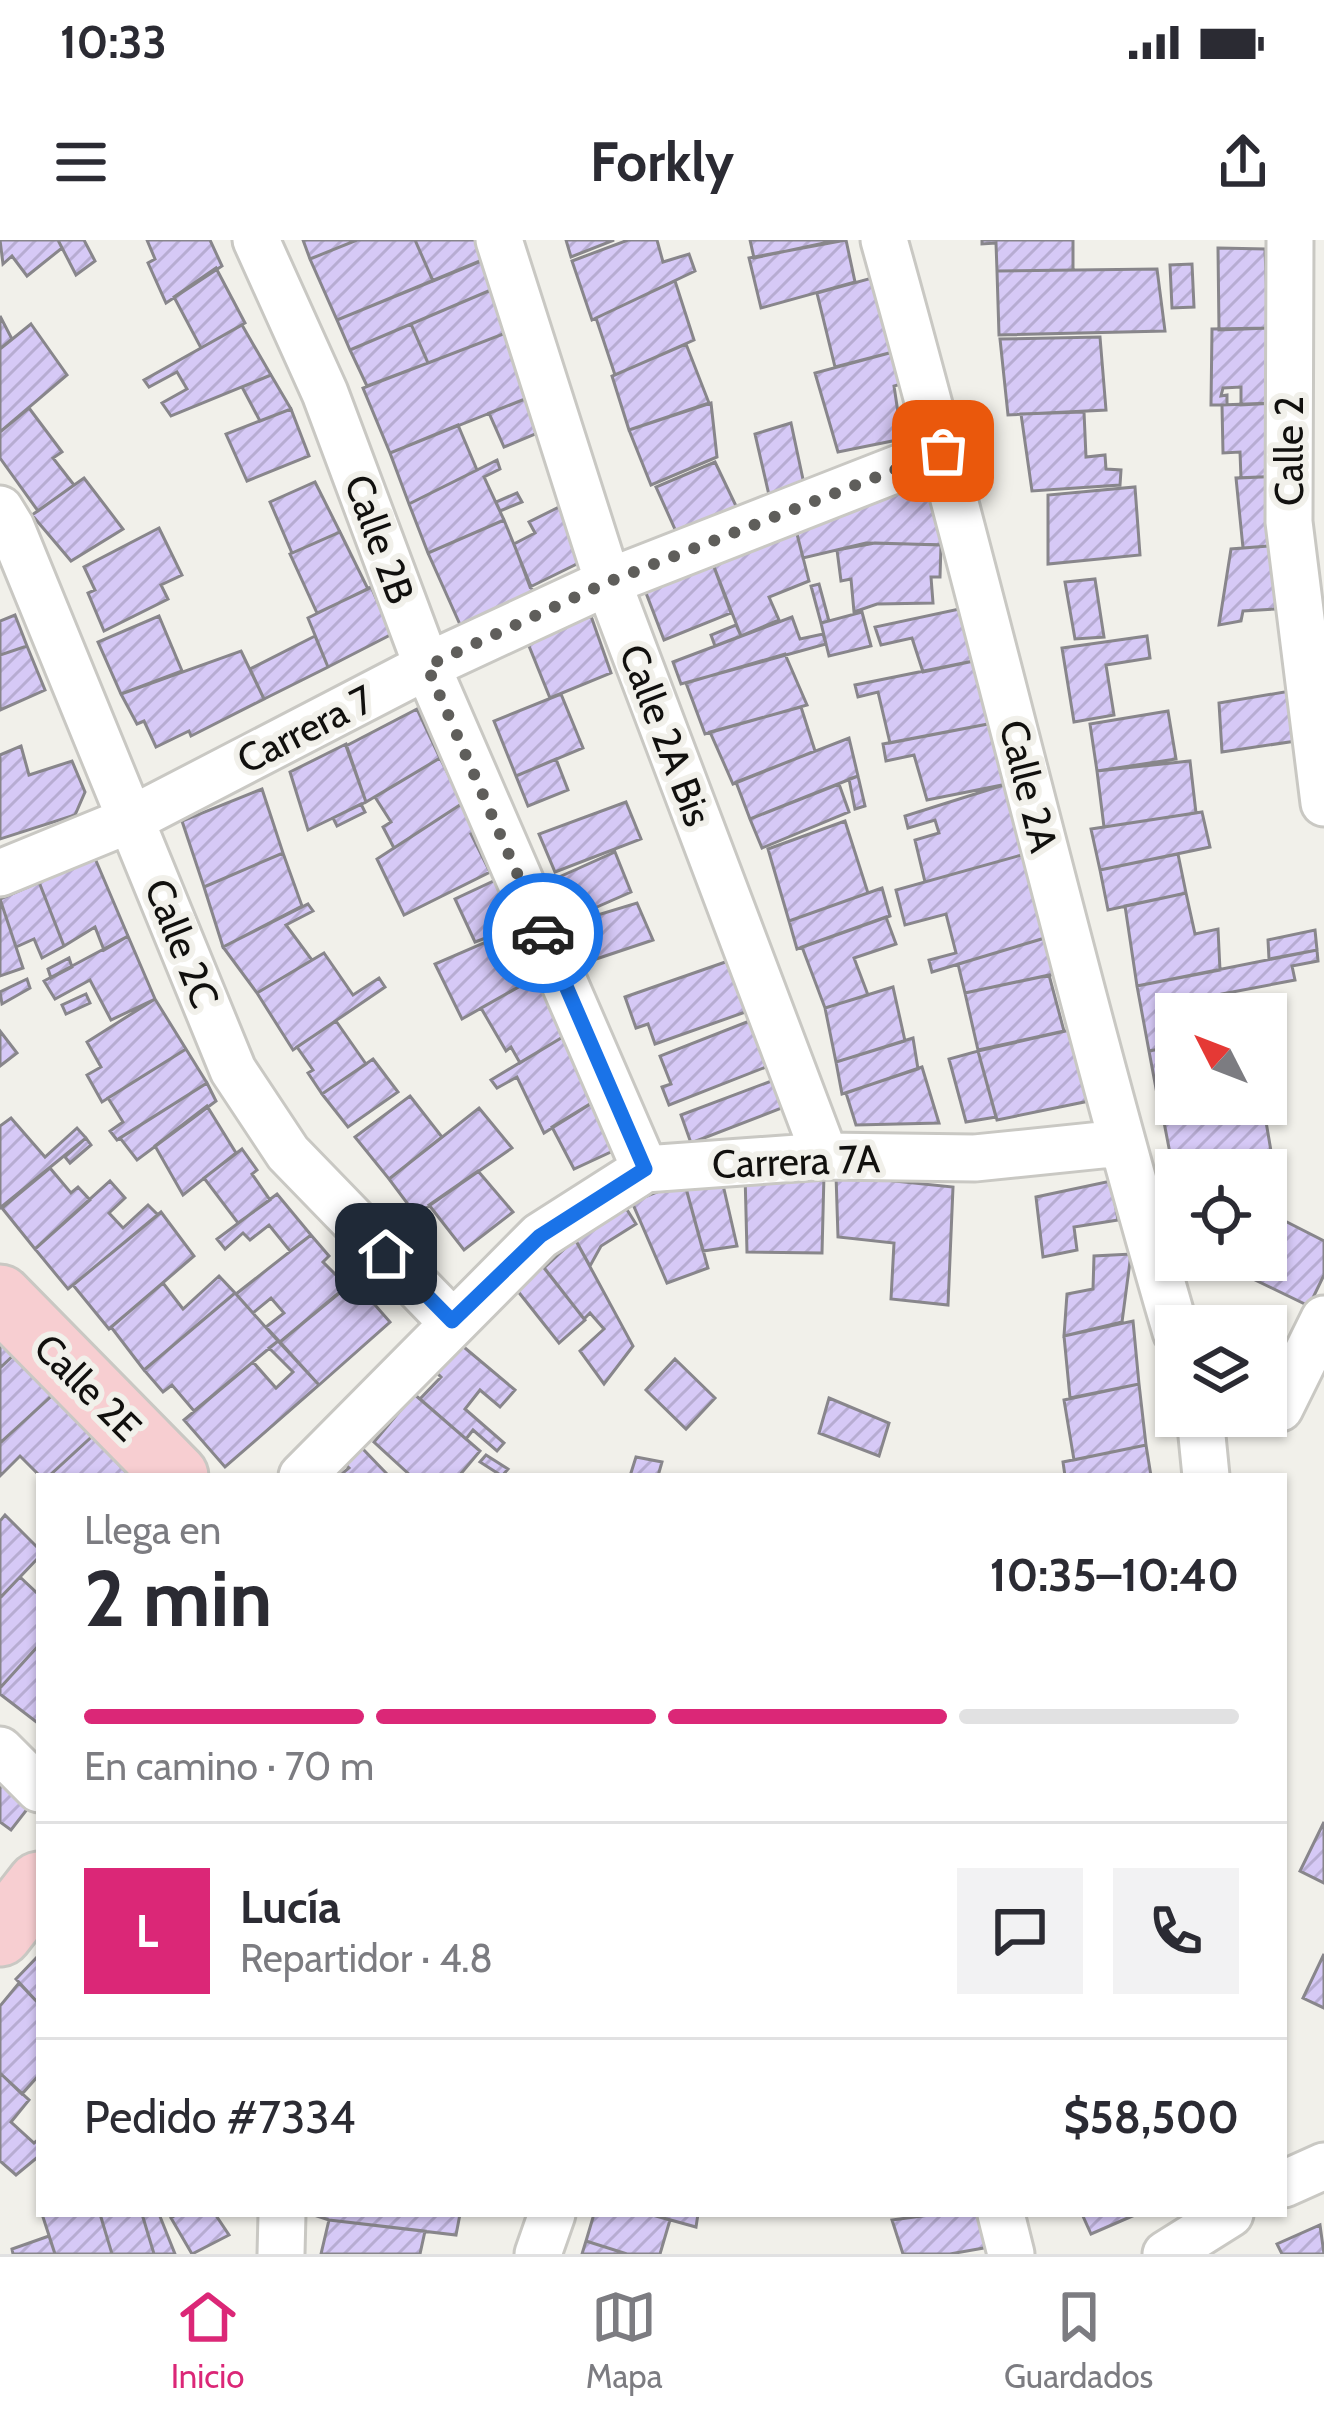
<!DOCTYPE html>
<html lang="es">
<meta charset="utf-8">
<style>
:root{--surface:#fff;--page:#f2f2f3;--text:#2b2b33;--muted:#7c7c81;--line:#e1e1e2;--accent:#db2777}
body{margin:0;font-family:Cabin,sans-serif;background:var(--page);color:var(--text);height:100vh;display:flex;flex-direction:column;font-size:45px;white-space:nowrap}
*{box-sizing:border-box;margin:0}
p{font-size:39px;color:var(--muted)}
.icon{flex:none;width:66px;height:66px;fill:none;stroke:currentColor;stroke-width:2;stroke-linecap:round;stroke-linejoin:round}
.map{position:relative;flex:1;overflow:hidden}
.panel{position:absolute;left:36px;top:1233px;width:1251px;height:744px;display:flex;flex-direction:column;background:var(--surface);border-radius:0px;box-shadow:0 3px 9px #0004}
.panel>*{flex:none}
.needle{width:78px;rotate:312deg}
.fabs{position:absolute;left:1155px;top:753px;display:grid;gap:24px}
.fabs a{display:grid;place-items:center;width:132px;height:132px;border-radius:0px;background:var(--surface);box-shadow:0 3px 9px #0004;font-size:60px}
.pin{position:absolute;display:grid;place-items:center;width:102px;height:102px;color:#fff;margin:-51px;border-radius:24px;box-shadow:0 6px 18px #0006}
.courier{position:absolute;display:grid;place-items:center;width:120px;height:120px;margin:-60px;border:9px solid #1a73e8;border-radius:50%;background:#fff;color:#222;box-shadow:0 3px 15px #0007}
.summary em{font-style:normal;font-weight:700}
.summary div{display:flex;flex-direction:column-reverse}
.summary{display:flex;align-items:center;justify-content:space-between;height:204px;padding:0 48px}
h1{font-size:78px;font-weight:700;line-height:90px}
.bar{display:grid;grid-template-columns:repeat(4,1fr);gap:18px 12px;align-content:center;height:144px;padding:0 48px}
.bar i{height:15px;border-radius:9px;background:var(--line)}
.bar .selected{background:var(--accent)}
.bar p{grid-column:span 4}
.line{display:flex;align-items:center;gap:30px;padding:0 48px;border-top:3px solid var(--line)}
.line div{flex:1}
.round{display:grid;place-items:center;flex:none;width:126px;height:126px;border-radius:0px;background:var(--page)}
.status{display:flex;justify-content:space-between;align-items:center;height:84px;padding:0 60px;background:var(--surface);direction:ltr}
.status svg{height:33px;fill:currentColor}
header{display:flex;justify-content:space-between;align-items:center;height:156px;padding:0 48px;background:var(--surface);font-size:54px;font-weight:700}
.tab-bar{display:flex;justify-content:space-around;align-items:center;height:168px;border-top:3px solid var(--line);background:var(--surface);font-size:33px;color:var(--muted)}
.tab-bar a{display:grid;justify-items:center;gap:6px}
.tab-bar .selected{color:var(--accent)}
.map>svg:first-child{display:block}
.building{fill:url(#building-hatch);stroke:#88868b;stroke-width:3}
.lines{fill:none;stroke-linecap:round;stroke-linejoin:round}
.street-casing{stroke:#c9c8c3;stroke-width:51}
.secondary-casing{stroke:#c9c8c3;stroke-width:69}
.street{stroke:#fff;stroke-width:45}
.secondary{stroke:#f7ced1;stroke-width:63}
.done{stroke:#5f5e5b;stroke-width:12;stroke-dasharray:0 21.6}
.route{stroke:#1a73e8;stroke-width:15}
.labels{text-anchor:middle;stroke-width:12;stroke-linejoin:round;paint-order:stroke}
.street-label{font-size:39px;fill:#11100e;stroke:#f1f0ea}
</style>
<div class="status"><b>10:33</b><svg viewBox="0 0 49 12"><path d="M0 12V9h3v3zM5 12V6h3v6zM10 12V3h3v9zM15 12V0h3v12zM26 1h20v11H26zM47 4h2v5h-2z"/></svg></div>
<header><svg class="icon" aria-label="menu" viewBox="0 0 24 24"><path d="M4 6h16M4 12h16M4 18h16"/></svg>Forkly<svg class="icon" aria-label="share" viewBox="0 0 24 24"><path d="M12 15V3M7 8l5-5 5 5M5 13v7h14v-7"/></svg></header>
<div class="map">
<svg width="1324" height="2014" viewBox="0 0 1324 2014">
<defs>
<pattern id="building-hatch" width="6" height="6" patternUnits="userSpaceOnUse" patternTransform="scale(3)"><rect width="6" height="6" fill="#d6c9f6"/><path d="M-1 1l2-2M0 6l6-6M5 7l2-2" fill="none" stroke="#b7acd2"/></pattern>
</defs>
<rect width="100%" height="100%" fill="#f1f0ea"/>
<!-- building -->
<path class="building" d="M0,0H58L62,8L27,36L12,16L3,24Z
M58,0H84L95,21L76,35Z
M147,0H210L222,26L166,63L148,23L155,19Z
M303,0H357L310,19Z
M357,0H415L433,41L337,80L310,19Z
M415,0H490L496,15L433,41Z
M566,0H614L571,17Z
M628,0H657L663,22L689,14L695,31L592,80L572,21Z
M750,0H838L754,18Z
M846,0L855,42L761,68L749,18Z
M982,0H1073V30L997,31L996,3L982,4Z
M1218,8L1265,9L1268,88L1219,90Z
M487,18L498,47L350,110L337,80Z
M1192,24L1194,67L1172,68L1170,25Z
M216,28L245,83L201,108L174,57Z
M1157,29L1165,91L999,95L997,31Z
M872,38L893,112L835,127L817,53Z
M675,41L694,100L615,135L596,78Z
M498,47L516,89L428,123L411,84Z
M0,76L12,99L0,109Z
M31,84L67,135L0,192V109Z
M411,84L428,123L367,146L350,110Z
M242,85L271,135L171,176L162,163L187,149L177,132L149,147L144,140Z
M1268,88L1275,163L1241,165V147L1223,148L1221,156L1227,155V165H1211L1212,89Z
M516,89L535,155L390,213L363,148Z
M1100,97L1106,170L1008,175L1000,99Z
M686,104L709,163L629,190L612,136Z
M893,112L901,144L894,146L902,199L838,212L815,133Z
M271,135L291,169L260,181L242,147Z
M535,155L545,190L504,207L489,173Z
M711,163L717,217L651,245L629,190Z
M1275,163L1281,236L1241,238L1240,212L1223,213L1222,165Z
M29,168L62,212L53,218L74,245L38,271L0,218V192Z
M291,169L309,216L247,241L226,194Z
M1084,172L1086,217L1105,215L1106,229L1121,230L1120,245L1032,251L1021,174Z
M791,183L804,244L769,255L755,194Z
M458,185L477,230L409,264L390,213Z
M497,220L500,229L484,237L504,280L428,313L409,264Z
M715,222L737,268L678,296L656,247Z
M1281,236V305L1243,308L1236,238Z
M84,238L123,289L71,321L32,275Z
M315,242L340,292L292,313L270,262Z
M944,245L951,305L866,303L803,318L795,286L865,260Z
M1135,247L1140,315L1048,324V255Z
M517,253L522,262L500,271L496,262Z
M573,260L597,314L530,347L514,304L535,293L529,282Z
M504,280L534,354L462,389L428,313Z
M795,286L809,341L769,357L779,380L741,396L711,319Z
M159,288L182,335L161,345L168,359L104,391L88,353L95,350L84,327Z
M340,292L368,349L317,373L290,314Z
M875,303L941,305L940,337H931L933,363L877,364L854,372L851,339L841,341L837,310Z
M1281,305L1275,369L1243,371L1241,381L1219,385L1231,309Z
M711,319L731,373L664,400L643,345Z
M1095,339L1104,397L1075,399L1065,342Z
M819,344L829,381L821,383L811,346Z
M371,347L392,394L328,427L308,378Z
M964,368L978,420L923,432L912,398L881,405L875,387Z
M862,372L871,406L829,416L821,383Z
M15,375L27,406L0,415V381Z
M159,376L182,431L121,454L98,402Z
M591,376L611,433L550,458L527,401Z
M792,377L800,399L823,394L826,404L681,444L673,422Z
M736,385L741,396L715,406L711,395Z
M315,396L328,427L264,459L250,429Z
M1147,396L1150,418L1106,425L1114,475L1074,482L1062,408Z
M27,406L45,450L0,470V415Z
M241,411L264,459L191,496L189,491L156,507L144,481L137,484L121,454Z
M785,414L807,465L705,494L686,443Z
M978,420L993,483L890,503L878,452L858,457L855,445Z
M1302,449L1303,500L1222,512L1219,463Z
M561,454L583,508L516,536L494,481Z
M801,467L815,511L733,544L710,492Z
M417,469L440,518L366,562L346,506Z
M1168,471L1176,519L1097,531L1090,484Z
M993,483L1007,544L927,560L914,515L886,521L883,504Z
M849,498L858,536L750,579L736,542Z
M346,504L366,562L308,590L290,532Z
M21,506L29,535L72,521L85,552L75,575L0,599V515Z
M440,518L463,563L394,608L383,587L391,582L375,557Z
M556,519L568,550L528,566L516,536Z
M1190,521L1196,573L1104,587L1097,531Z
M858,536L865,566L855,569L849,539Z
M839,544L849,572L762,608L750,579Z
M1007,544L1025,614L925,642L915,600L939,593L935,580L908,588L905,576Z
M262,549L283,613L204,647L182,581Z
M626,562L641,599L555,632L539,594Z
M463,563L477,591L471,594L490,632L404,675L377,619Z
M361,564L365,572L337,586L333,578Z
M1202,572L1210,607L1100,630L1091,589Z
M845,581L868,653L789,681L768,609Z
M615,612L631,652L574,677L557,638Z
M283,613L302,666L223,707L204,647Z
M1025,614L1045,698L932,732L929,720L956,713L946,674L905,685L896,650Z
M1178,614L1186,653L1108,670L1100,630Z
M94,616L128,696L104,710L95,687L64,706L39,642Z
M500,638L520,685L475,702L455,659Z
M39,642L64,706L42,718L34,699L16,707L0,659Z
M882,648L890,676L797,709L789,681Z
M1186,653L1195,694L1218,689L1220,730L1137,746L1125,666Z
M0,659L23,728L0,736Z
M637,663L653,700L596,719L581,680Z
M308,664L313,671L286,685L312,720L257,753L223,707Z
M886,677L896,704L854,718L868,755L825,768L802,707Z
M521,687L545,732L462,779L435,724Z
M1315,690L1317,710L1269,719L1268,700Z
M128,696L155,759L111,780L90,740L55,759L44,741Z
M1045,698L1055,734L965,753L958,724Z
M1317,710L1318,721L1292,726L1295,740L1222,754L1226,774H1176V806L1149,811L1137,746Z
M324,713L353,755L379,738L385,747L293,810L257,753Z
M69,718L72,727L51,738L48,729Z
M734,719L751,770L655,804L648,784L636,788L625,757Z
M545,732L576,789L520,823L511,807L506,811L481,768Z
M1049,735L1064,791L978,810L965,753Z
M27,739L30,748L2,764L0,752Z
M893,747L905,801L836,822L825,768Z
M86,754L90,763L66,774L62,765Z
M155,759L186,809L102,862L87,835L101,827L87,802Z
M752,780L771,825L669,865L662,847L671,844L660,816Z
M336,781L366,824L322,854L308,833L313,830L297,807Z
M576,789L608,853L544,893L517,837L497,848L491,840Z
M1070,790L1089,861L997,880L978,811Z
M0,791L17,813L0,826Z
M913,798L918,829L842,854L836,822Z
M1176,806V864H1190L1160,870L1149,811Z
M186,809L207,843L117,900L110,891L123,882L108,858Z
M978,811L996,877L966,882L949,819Z
M373,819L398,852L348,887L322,854Z
M922,827L939,883L856,885L846,853Z
M782,837L792,864L691,903L681,875Z
M207,843L216,861L137,920L120,898Z
M608,853L628,904L574,929L552,887Z
M410,856L442,897L389,939L355,897Z
M1244,864H1263L1272,917L1176,930L1174,934L1163,877Z
M207,866L236,913L183,955L155,906Z
M479,868L512,908L416,975L389,939Z
M11,878L45,917L77,888L86,898L0,968V886Z
M86,898L91,905L70,923L65,917Z
M242,909L257,930L252,934L270,960L238,983L204,938Z
M50,928L71,953L78,947L90,960L35,1009L2,968Z
M478,931L513,972L464,1010L429,965Z
M745,933L824,934L822,1013L747,1012Z
M836,935L953,947L948,1065L891,1059L894,1003L838,997Z
M721,936L737,1006L703,1011L684,941Z
M110,941L125,958L109,973L123,988L148,965L158,975L68,1049L35,1009Z
M684,941L708,1028L667,1043L632,962Z
M1111,941L1118,980L1074,987L1077,1010L1043,1017L1036,957Z
M277,954L311,995L290,1011L269,985L250,1000L243,993L225,1009L217,999Z
M619,957L636,984L601,1006L590,1026L575,999Z
M161,972L194,1016L109,1089L73,1045Z
M1283,980L1324,1001V1035L1309,1066L1253,1039L1266,1020Z
M311,995L329,1016L323,1022L347,1046L280,1102L266,1087L284,1073L271,1058L253,1073L236,1054Z
M575,999L633,1106L604,1144L580,1111L604,1089L590,1073L584,1079L544,1028Z
M1131,1014L1122,1082L1064,1096L1067,1054L1093,1049L1094,1016Z
M535,1016L585,1080L559,1103L509,1040Z
M219,1036L235,1053L144,1130L111,1087L163,1043L183,1069Z
M354,1041L390,1082L319,1145L280,1102Z
M235,1053L278,1101L194,1171L172,1145L163,1152L144,1130Z
M1133,1081L1139,1144L1070,1158L1064,1096Z
M0,1089L21,1108L0,1128Z
M278,1101L319,1145L225,1227L184,1180L253,1122L276,1148L293,1132L269,1108Z
M459,1103L515,1150L500,1167L480,1150L465,1169L504,1203L497,1211L473,1190L466,1199L420,1159L441,1137L435,1131Z
M18,1111L57,1151L0,1203V1128Z
M675,1119L715,1158L686,1189L646,1150Z
M1139,1144L1146,1205L1074,1220L1064,1160Z
M57,1151L99,1190L49,1236H40L20,1216L0,1236V1203Z
M414,1154L480,1211L459,1236H411L374,1202Z
M829,1158L889,1183L879,1216L819,1193Z
M99,1190L120,1210L112,1217L130,1236H49Z
M1146,1205L1151,1236H1065L1063,1222Z
M361,1207L388,1235V1236H339L349,1228L346,1225Z
M486,1215L508,1229L502,1236L480,1222Z
M636,1217L662,1222L658,1236H630Z
M5,1275L39,1309V1317L0,1358V1281Z
M20,1337L39,1355V1405L0,1448V1358Z
M39,1405V1484L0,1454V1448Z
M0,1519L39,1554L11,1590L0,1582Z
M1324,1582V1643L1300,1631Z
M1324,1714V1768L1303,1758Z
M39,1715V1764L16,1739Z
M19,1743L39,1764V1835L22,1854L0,1833V1766Z
M0,1833L29,1860L11,1882L34,1903L39,1899V1916L16,1935L0,1921Z
M42,1974H100L112,2014H55Z
M100,1974H142L154,2014H112Z
M142,1974H159L175,2014H154Z
M177,1974H215L229,1995L192,2014L171,1978Z
M311,1974H460L456,1995L329,1980Z
M594,1974H649L670,1980L660,2014H627L586,2001Z
M649,1974H698L696,1987Z
M937,1974H984L995,2006L950,2014H903L892,1980Z
M1082,1974H1137L1091,1994Z
M329,1980L425,1991L420,2014H321Z
M1320,1985L1324,2014H1282L1277,2004Z
M49,1996L55,2014H13L12,2009Z
M586,2001L627,2014H582Z"/>
<g class="lines">
<!-- street casing -->
<g class="street-casing">
<path id="street" d="M256,0L325,153L427,426L645,929
M499,0L608,342L825,916
M884,0C986,363 1070,730 1176,1092
M1290,0L1289,282L1324,563
M0,269L11,287L233,830L288,913L451,1081
M0,633L132,579L427,426L608,342L943,211
M1280,1168L1324,1079
M1200,1176L1206,1236
M302,1236L540,996L645,929L825,916L975,918L1121,903
M0,1510L39,1549
M1284,1944L1324,1926
M1001,1974L1011,2014
M281,2014L282,1974
M538,2014L552,1974
M1166,2014L1230,1974"/>
</g>
<!-- secondary casing -->
<g class="secondary-casing">
<path id="secondary" d="M0,1057L176,1236
M0,1694L39,1644"/>
</g>
<!-- street -->
<use href="#street" class="street"/>
<!-- secondary -->
<use href="#secondary" class="secondary"/>
</g>
<g class="lines">
<!-- done -->
<path class="done" d="M543,693L427,426L608,342L943,211"/>
<!-- route -->
<path class="route" d="M386,1014L452,1081L540,996L645,929L543,693"/>
</g>
<g class="labels">
<!-- street labels -->
<g class="street-label">
<text transform="translate(1289 211) rotate(-90)" y="14">Calle 2</text>
<text transform="translate(380 299) rotate(70)" y="14">Calle 2B</text>
<text transform="translate(305 489) rotate(-27)" y="14">Carrera 7</text>
<text transform="translate(666 495) rotate(69)" y="14">Calle 2A Bis</text>
<text transform="translate(1029 546) rotate(76)" y="14">Calle 2A</text>
<text transform="translate(182 703) rotate(68)" y="14">Calle 2C</text>
<text transform="translate(796 921) rotate(-2)" y="14">Carrera 7A</text>
<text transform="translate(88 1147) rotate(45)" y="14">Calle 2E</text>
</g>
</g>
</svg>
<div class="fabs">
<a><svg class="needle" viewBox="-14 -14 28 28"><path d="M0-13l5 13h-10z" fill="#e53935"/><path d="M0 13l5-13h-10z" fill="#7c7c81"/></svg></a>
<a><svg class="icon" aria-label="locate" viewBox="0 0 24 24"><circle cx="12" cy="12" r="6"/><path d="M12 2v4M12 18v4M2 12h4M18 12h4"/></svg></a>
<a><svg class="icon" aria-label="layers" viewBox="0 0 24 24"><path d="M12 4l9 5-9 5-9-5zM3 14l9 5 9-5"/></svg></a>
</div>
<div class="pin" style="left:943px;top:211px;background:#ea580c"><svg class="icon" aria-label="bag" viewBox="0 0 24 24"><path d="M5 8h14l-1 12H6zM9 8a3 3 0 0 1 6 0"/></svg></div>
<div class="pin" style="left:386px;top:1014px;background:#1f2937"><svg class="icon" aria-label="home" viewBox="0 0 24 24"><path d="M3 11l9-7 9 7M6 9v11h12V9"/></svg></div>
<div class="courier" style="left:543px;top:693px"><svg class="icon" aria-label="car" viewBox="0 0 24 24"><path d="M5 17H2v-5l4-1 3-4h7l3 4 3 1v5h-3M9 17h6M6 11h13"/><circle cx="7" cy="17" r="2"/><circle cx="17" cy="17" r="2"/></svg></div>
<section class="panel">
<div class="summary"><div><h1>2 min</h1><p>Llega en</p></div><em>10:35–10:40</em></div>
<div class="bar"><i class="selected"></i><i class="selected"></i><i class="selected"></i><i></i><p>En camino · 70 m</p></div>
<div class="line" style="height:216px"><b class="round" style="background:var(--accent);color:#fff">L</b><div><b>Lucía</b><p>Repartidor · 4.8</p></div><a class="round"><svg class="icon" aria-label="chat" viewBox="0 0 24 24"><path d="M4 5h16v11H9l-5 4z"/></svg></a><a class="round"><svg class="icon" aria-label="phone" viewBox="0 0 24 24"><path d="M5 4h4l2 5-3 2q2 4 5 5l2-3 5 2v4C11 20 4 13 5 4z"/></svg></a></div>
<div class="line" style="height:156px"><div>Pedido #7334</div><b>$58,500</b></div>
</section>
</div>
<nav class="tab-bar">
<a class="selected"><svg class="icon" aria-label="home" viewBox="0 0 24 24"><path d="M3 11l9-7 9 7M6 9v11h12V9"/></svg>Inicio</a>
<a><svg class="icon" aria-label="map" viewBox="0 0 24 24"><path d="M3 6l6-2 6 2 6-2v14l-6 2-6-2-6 2zM9 4v14M15 6v14"/></svg>Mapa</a>
<a><svg class="icon" aria-label="saved" viewBox="0 0 24 24"><path d="M7 4h10v16l-5-4-5 4z"/></svg>Guardados</a>
</nav>
